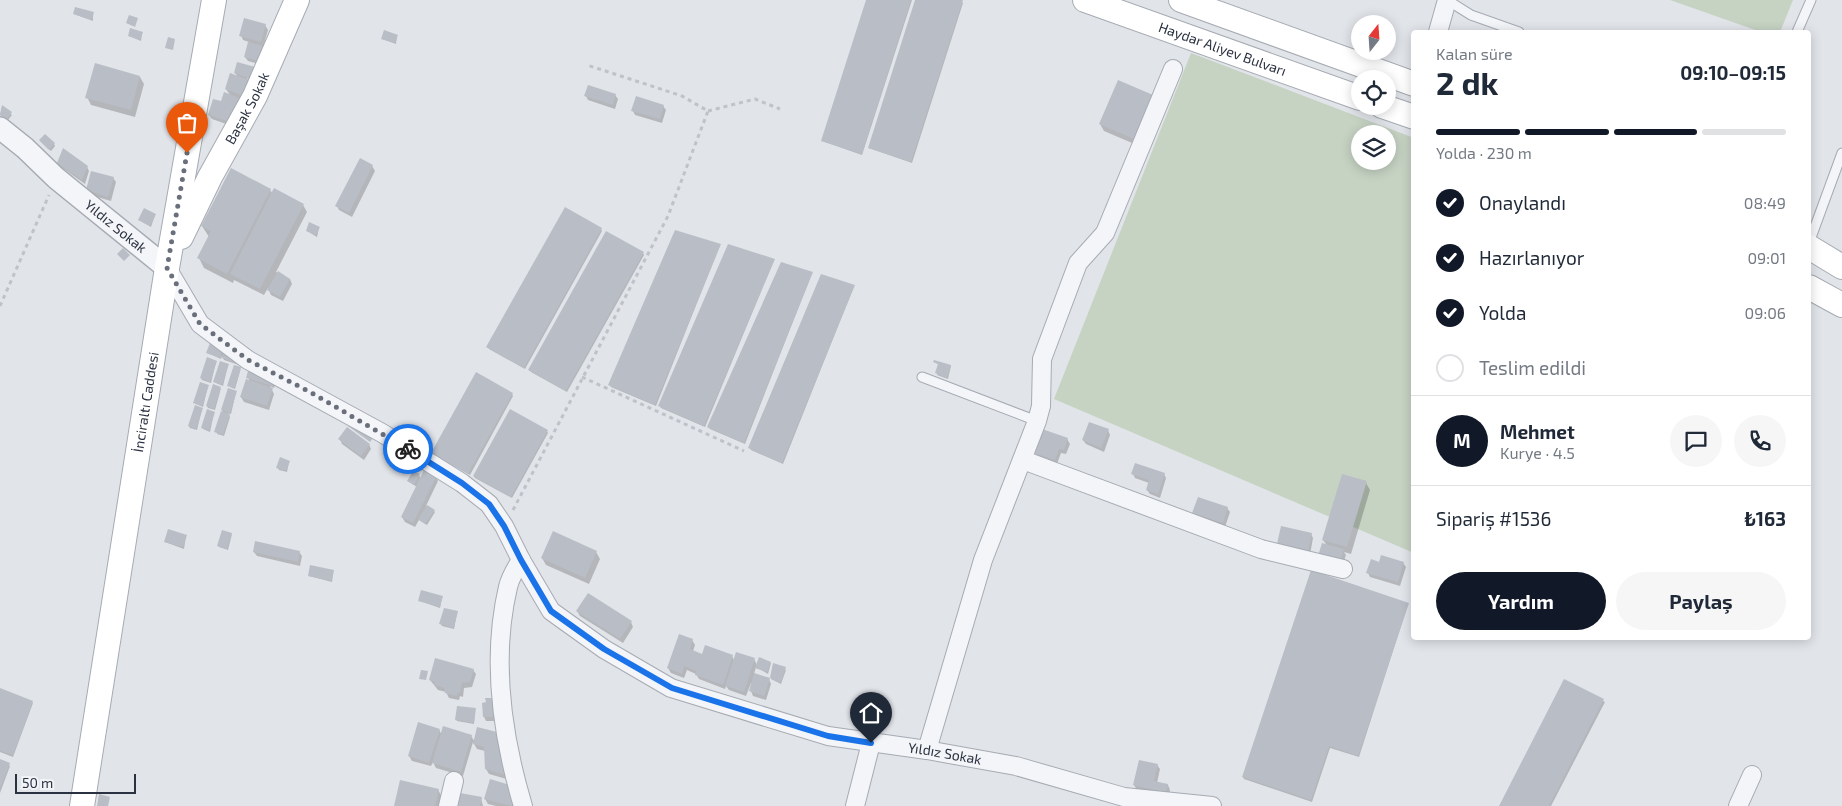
<!DOCTYPE html>
<html lang="tr">
<meta charset="utf-8">
<style>
:root{--surface:#fff;--page:#f6f6f7;--text:#1f2937;--muted:#747a83;--line:#e0e1e3;--accent:#111827}
body{margin:0;font-family:"Exo 2",sans-serif;background:var(--page);color:var(--text);height:100vh;display:flex;flex-direction:column;font-size:19px;white-space:nowrap}
*{box-sizing:border-box;margin:0}
p{font-size:16px;color:var(--muted)}
.icon{flex:none;width:28px;height:28px;fill:none;stroke:currentColor;stroke-width:2;stroke-linecap:round;stroke-linejoin:round}
.map{position:relative;flex:1;overflow:hidden}
.drawer{position:absolute;left:1411px;top:30px;width:400px;height:610px;display:flex;flex-direction:column;background:var(--surface);border-radius:5px;box-shadow:0 2px 12px #0003}
.drawer>*{flex:none}
.needle{width:32px;rotate:17deg}
.fabs{position:absolute;left:1351px;top:15px;display:grid;gap:10px}
.fabs a{display:grid;place-items:center;width:45px;height:45px;border-radius:50%;background:var(--surface);box-shadow:0 2px 12px #0003;font-size:25px}
.scale{position:absolute;left:15px;bottom:12px;width:121px;box-sizing:border-box;padding-left:5px;border:2px solid #2a3140;border-top:0;font-size:14px;line-height:18px;white-space:nowrap;color:#2a3140;-webkit-text-stroke:4px #f1f3f7;paint-order:stroke}
.pin{position:absolute;display:grid;place-items:center;width:42px;height:42px;color:#fff;margin:-51px -21px;border-radius:50% 50% 50% 0;rotate:-45deg;box-shadow:0 0 5px #0007}
.pin .icon{rotate:45deg}
.courier{position:absolute;display:grid;place-items:center;width:50px;height:50px;margin:-25px;border:4px solid #1a73e8;border-radius:50%;background:#fff;color:#222;box-shadow:0 1px 6px #0007}
.overview em{font-style:normal;font-weight:700}
.overview div{display:flex;flex-direction:column-reverse}
.overview{display:flex;align-items:center;justify-content:space-between;height:85px;padding:0 25px}
h1{font-size:32px;font-weight:700;line-height:38px}
.bar{display:grid;grid-template-columns:repeat(4,1fr);gap:8px 5px;align-content:center;height:60px;padding:0 25px}
.bar i{height:6px;border-radius:4px;background:var(--line)}
.bar .active{background:var(--accent)}
.bar p{grid-column:span 4}
.line{display:flex;align-items:center;gap:12px;padding:0 25px;border-top:1px solid var(--line)}
.line div{flex:1}
.round{display:grid;place-items:center;flex:none;width:52px;height:52px;border-radius:26px;background:var(--page)}
ol{padding:0 25px;list-style:none}
li{display:flex;align-items:center;gap:15px;height:55px}
li p{margin-inline-start:auto}
li .icon{padding:5px;border-radius:50%;background:var(--accent);color:#fff;stroke-width:4}
li:last-child{color:var(--muted)}
li i{width:28px;height:28px;border:2px solid var(--line);border-radius:50%}
.primary-button{display:flex;gap:10px;margin-top:auto;padding:10px 25px}
.primary-button a{flex:1;height:58px;border-radius:30px;background:var(--accent);color:#fff;font-size:20px;font-weight:700;line-height:58px;text-align:center}
.primary-button a+a{background:var(--page);color:var(--text)}
.map>svg:first-child{display:block}
.green{fill:#c6d3c3;fill-rule:evenodd}
.shadow{fill:#0003}
.building{fill:#b9bdc6}
.lines{fill:none;stroke-linecap:round;stroke-linejoin:round}
.service-casing{stroke:#a6abb3;stroke-width:11}
.minor-casing{stroke:#a6abb3;stroke-width:20}
.tertiary-casing{stroke:#a6abb3;stroke-width:24}
.secondary-casing{stroke:#a6abb3;stroke-width:26}
.path{stroke:#bfc2c8;stroke-width:3;stroke-dasharray:4 4;stroke-linecap:butt}
.service{stroke:#f4f5f8;stroke-width:9}
.minor{stroke:#f4f5f8;stroke-width:18}
.tertiary{stroke:#f4f5f8;stroke-width:21}
.secondary{stroke:#fff;stroke-width:24}
.done{stroke:#6a707b;stroke-width:5;stroke-dasharray:0 9}
.route{stroke:#1a73e8;stroke-width:6}
.labels{text-anchor:middle;stroke-width:5;stroke-linejoin:round;paint-order:stroke}
.street-label{font-size:14px;fill:#2a3140;stroke:#f1f3f7}
</style>
<div class="map">
<svg width="1842" height="806" viewBox="0 0 1842 806">
<rect width="100%" height="100%" fill="#e1e4e9"/>
<!-- green -->
<path class="green" d="M1670,0H1793L1780,32H1761Z
M1191,53L1414,138V553L1054,399ZM1360,134H1388V161H1360Z"/>
<!-- shadow -->
<path class="shadow" d="M867,0H912L862,155L822,141Z
M916,0H958L963,3L912,163L869,148Z
M93,13V21L74,14Z
M265,25L268,30L263,47L265,66L248,61L245,57L249,42L243,40L241,35Z
M142,33L141,41L129,36Z
M397,36L396,44L382,39Z
M238,63L256,81L247,78L251,85L246,100L240,98L244,104L232,126L212,119L209,115L230,95L226,89L238,77L235,73Z
M140,77L144,84L135,117L91,105L87,97Z
M615,95L618,99L615,109L588,100L586,96Z
M1153,96L1139,146L1104,131L1100,124Z
M663,106L666,110L662,123L635,115L633,111Z
M2,107L12,115L8,120L0,115Z
M40,141L54,144L55,146L51,151Z
M58,163L87,167L89,171L85,184L61,167Z
M372,166L375,171L352,217L339,210L337,206Z
M113,178L116,182L111,201L90,195L87,190Z
M270,190L273,194L303,205L307,212L276,272L290,279L292,284L283,301L271,295L268,288L264,295L234,280L233,283L204,268L199,258L209,237L202,226Z
M155,215L151,227L139,220Z
M319,228L317,237L307,231Z
M601,229L602,231L525,369L489,349L488,347Z
M720,245L656,406L611,387L610,385Z
M643,253L644,255L567,392L531,372L530,370Z
M774,260L705,427L661,408L660,406Z
M812,273L745,444L710,429L708,427Z
M854,286L783,464L751,450L750,448Z
M223,350V353L243,359L242,366L224,360L222,356L221,359L208,353Z
M216,362L211,383L202,380L201,378Z
M935,362L951,366L948,379L937,375L939,365Z
M228,365L223,386L216,383L215,381Z
M241,368L235,389L230,387L228,385Z
M248,377L276,383L274,388L270,386L274,394L269,410L244,402L241,397L250,382Z
M208,386L203,407L196,404L195,402Z
M221,388L215,410L208,408L207,406Z
M236,392L231,414L228,413L230,417L224,436L217,434L224,414L222,410Z
M512,394L513,396L470,475L433,454L432,453Z
M202,409L197,430L190,428L189,426Z
M214,413L210,432L203,429L202,427Z
M1108,430L1110,435L1104,452L1086,444L1083,440Z
M547,431L548,433L512,498L475,478L474,476Z
M340,439L369,444L371,449L364,460L342,444Z
M1067,439L1070,444L1066,454L1061,453L1057,464L1038,457L1035,453Z
M289,462L287,472L279,470L278,468Z
M1133,474H1164L1166,478L1160,498L1150,494L1147,490L1149,483L1135,478Z
M419,475L421,479L436,477L438,481L426,506L435,512L427,525L419,520L415,527L405,522L402,517L417,487L408,481Z
M1366,483L1370,490L1351,554L1344,552L1346,555L1342,566L1323,540Z
M1227,508L1230,512L1225,527L1196,517L1194,513Z
M232,534L228,550L219,547L218,545Z
M1311,534L1313,538L1310,555L1278,544Z
M186,536L184,549L165,542Z
M254,552H299L302,556L300,566L257,556Z
M596,552L600,559L589,584L546,565L542,558Z
M1380,563H1403L1406,567L1400,586L1370,577L1368,573Z
M333,571L332,582L309,576Z
M442,597L440,608L420,601Z
M1408,604L1359,757L1330,748L1312,802L1244,779L1243,777Z
M577,611L631,622L633,627L623,643L580,616Z
M457,612L454,629L442,626L441,624Z
M692,640L695,645L693,651L703,655L732,656L734,660L754,659L757,665L771,663L768,674L756,667L754,674L769,679L771,684L766,700L753,696L751,691L753,683H751L746,696L729,690L726,686L725,689L699,679L696,674L687,670L684,678L671,673L668,668Z
M774,665L786,670L781,684L771,679Z
M473,670L476,674L472,687L464,688L463,697L460,696L459,700L449,698L446,692L438,690L430,680Z
M1565,680L1605,702L1551,806H1500Z
M0,690L33,703L13,757L0,752Z
M499,700L501,721H486L484,717Z
M475,710L474,724L457,721L456,719Z
M478,728L514,781L489,774L486,769L485,751L477,749L473,742L463,776L436,768L433,762L431,766L412,761L409,756L439,730L442,735L471,736L475,742Z
M0,760L10,766L0,793Z
M1157,765L1160,769L1157,783L1168,785L1170,790L1169,797L1137,790L1134,785Z
M438,790L441,795L438,806H395Z
M519,793L515,806H496L488,804L485,799Z
M481,798L483,806H459Z"/>
<!-- building -->
<path class="building" d="M866,0H911L862,154L821,141Z
M915,0H963L911,162L868,148Z
M75,7L94,12L92,20L73,14Z
M129,15L138,18L135,27L126,23Z
M244,18L266,24L261,42L239,36Z
M130,28L143,32L140,40L128,36Z
M384,30L398,35L395,43L381,39Z
M168,37L175,39L173,50L165,48Z
M248,42L267,47L263,62L244,57Z
M237,62L259,68L255,80L234,73Z
M95,63L140,76L131,110L85,98Z
M230,73L249,80L243,96L225,89Z
M1118,80L1153,95L1134,139L1099,124Z
M588,85L616,94L613,105L584,96Z
M224,92L242,99L230,122L208,115L213,99L221,101Z
M636,96L664,105L660,119L631,111Z
M2,105L12,112L7,119L0,115Z
M45,134L55,143L49,150L39,140Z
M63,148L88,166L82,180L57,163Z
M360,158L373,165L349,213L335,206Z
M231,168L271,189L227,274L197,258L211,231L201,226Z
M91,171L114,177L108,197L86,190Z
M274,188L304,204L260,289L230,274Z
M565,207L602,228L524,368L486,347Z
M144,208L156,214L150,226L138,220Z
M309,222L320,227L316,235L306,231Z
M675,230L721,244L655,405L608,385Z
M606,231L644,252L566,391L528,370Z
M728,244L775,259L704,426L658,406Z
M123,248L130,255L124,261L117,254Z
M781,262L813,272L744,443L707,427Z
M278,271L290,279L280,297L267,290Z
M821,274L855,285L782,463L748,448Z
M210,343L223,347L220,358L206,353Z
M224,352L242,365L222,358Z
M207,357L217,361L210,382L200,378Z
M934,360L951,365L947,378L935,373L938,364L933,362Z
M220,361L229,364L222,385L213,382Z
M234,365L241,367L235,388L227,386Z
M248,371L275,380L273,386L246,378Z
M476,372L513,393L468,474L431,453Z
M246,379L273,388L267,406L240,397Z
M200,382L209,385L202,406L193,403Z
M213,384L221,387L214,409L206,406Z
M228,388L237,391L230,413L221,410Z
M195,405L203,408L196,429L188,426Z
M207,409L215,412L209,430L201,428Z
M510,409L548,430L511,497L473,476Z
M221,411L230,414L223,435L214,432Z
M354,419L376,434L370,442L348,426Z
M1089,422L1109,429L1101,448L1082,440Z
M347,427L370,444L361,456L338,439Z
M1042,429L1068,438L1064,450L1059,449L1055,460L1034,453Z
M280,457L290,461L286,471L276,468Z
M1135,463L1165,473L1158,494L1146,490L1149,480L1131,474Z
M424,470L437,476L413,523L401,517Z
M413,471L420,474L414,485L407,481Z
M1342,474L1367,481L1347,547L1322,540Z
M1198,497L1228,507L1223,523L1192,513Z
M427,505L435,510L425,524L418,519Z
M1281,526L1312,533L1308,551L1277,544Z
M168,529L187,535L183,547L164,542Z
M222,530L232,533L227,549L217,546Z
M553,531L597,551L585,578L541,558Z
M255,541L300,551L298,562L253,552Z
M1322,543L1344,549L1340,562L1318,556Z
M1381,555L1404,562L1398,582L1366,573L1371,559L1379,562Z
M310,565L334,570L332,581L308,576Z
M1311,570L1409,603L1358,756L1329,746L1311,800L1242,777Z
M421,590L443,596L440,607L418,601Z
M588,593L632,621L620,639L576,611Z
M444,608L458,611L454,628L439,624Z
M679,634L693,639L690,649L702,654L705,645L733,655L723,685L695,675L696,671L684,666L682,674L667,668Z
M736,652L755,658L744,692L725,686Z
M759,657L771,662L767,672L755,668Z
M435,658L474,669L470,682L462,683L460,693L458,692L457,696L445,693L444,688L434,685L435,682L429,680Z
M773,663L786,667L781,683L770,678Z
M421,670L428,671L426,680L419,679Z
M754,673L770,678L764,696L749,691Z
M1564,679L1604,699L1549,806H1499Z
M0,688L33,701L13,755L0,751Z
M485,698H499L500,717H483L482,703L486,702Z
M457,706L476,708L474,723L455,720Z
M418,722L440,729L429,763L408,756Z
M443,726L472,735L461,772L432,763Z
M477,727L505,734L513,777L485,769L484,747L473,744Z
M0,759L10,763L0,789Z
M1139,760L1158,764L1154,781L1168,784L1166,793L1133,785Z
M490,779L517,787L512,806L484,799Z
M400,780L439,789L435,806H394Z
M460,793L482,797L480,806H458Z
M99,794L110,797L108,806H97Z"/>
<g class="lines">
<!-- service casing -->
<g class="service-casing">
<path id="service" d="M1447,0L1471,15L1519,32
M1797,32L1811,0
M1809,243L1842,153
M922,377L1037,421"/>
</g>
<!-- minor casing -->
<g class="minor-casing">
<g id="minor">
<path d="M1438,32L1447,0"/>
<path id="s1" d="M167,268L200,324L248,360L382,433L462,483L489,504L504,526L521,560L551,611L604,649L671,688L828,736L927,750L1016,766L1124,797L1212,806"/>
<path d="M1023,460L1261,549L1343,569"/>
<path d="M521,560C516,568 510,578 508,587C491,659 502,736 523,806"/>
<path d="M927,750L983,560L1037,421L1041,406L1042,359L1078,263L1105,233L1173,69"/>
<path d="M448,806L454,781"/>
<path d="M855,806L871,743"/>
<path d="M1738,806L1752,775"/>
</g>
</g>
<!-- tertiary casing -->
<g class="tertiary-casing">
<g id="tertiary">
<path id="s2" d="M0,128L25,148L56,178L167,268"/>
</g>
</g>
<!-- secondary casing -->
<g class="secondary-casing">
<g id="secondary">
<path id="s3" d="M1085,0L1360,98"/>
<path d="M1181,0L1414,84"/>
<path d="M1382,106L1414,117"/>
<path id="s4" d="M181,237L210,177L255,96L297,0"/>
<path d="M1809,247L1842,267"/>
<path d="M1809,287L1842,305"/>
<path id="s5" d="M82,806L167,268L214,0"/>
</g>
</g>
<!-- path -->
<path class="path" d="M708,111L755,99L780,109
M0,306L49,195
M582,377L744,451
M513,510L668,216L708,111L682,96L587,65"/>
<!-- service -->
<use href="#service" class="service"/>
<!-- minor -->
<use href="#minor" class="minor"/>
<!-- tertiary -->
<use href="#tertiary" class="tertiary"/>
<!-- secondary -->
<use href="#secondary" class="secondary"/>
</g>
<g class="lines">
<!-- done -->
<path class="done" d="M187,153L167,268L200,324L248,360L310,392L408,449"/>
<!-- route -->
<path class="route" d="M408,449L462,483L489,504L504,526L521,560L551,611L604,649L672,688L828,736L871,743"/>
</g>
<g class="labels">
<!-- street labels -->
<g class="street-label">
<text dy="5" stroke="none"><textPath href="#s3" startOffset="146">Haydar Aliyev Bulvarı</textPath></text>
<text dy="5" stroke="none"><textPath href="#s4" startOffset="145">Başak Sokak</textPath></text>
<text dy="5" stroke="none"><textPath href="#s2" startOffset="152">Yıldız Sokak</textPath></text>
<text dy="5" stroke="none"><textPath href="#s5" startOffset="409">İnciraltı Caddesi</textPath></text>
<text dy="5" stroke="none"><textPath href="#s1" startOffset="955">Yıldız Sokak</textPath></text>
</g>
</g>
</svg>
<div class="fabs">
<a><svg class="needle" viewBox="-14 -14 28 28"><path d="M0-13l5 13h-10z" fill="#e53935"/><path d="M0 13l5-13h-10z" fill="#747a83"/></svg></a>
<a><svg class="icon" aria-label="locate" viewBox="0 0 24 24"><circle cx="12" cy="12" r="6"/><path d="M12 2v4M12 18v4M2 12h4M18 12h4"/></svg></a>
<a><svg class="icon" aria-label="layers" viewBox="0 0 24 24"><path d="M12 4l9 5-9 5-9-5zM3 14l9 5 9-5"/></svg></a>
</div>
<div class="scale">50 m</div>
<div class="pin" style="left:187px;top:153px;background:#ea580c"><svg class="icon" aria-label="bag" viewBox="0 0 24 24"><path d="M5 8h14l-1 12H6zM9 8a3 3 0 0 1 6 0"/></svg></div>
<div class="pin" style="left:871px;top:743px;background:#1f2937"><svg class="icon" aria-label="home" viewBox="0 0 24 24"><path d="M3 11l9-7 9 7M6 9v11h12V9"/></svg></div>
<div class="courier" style="left:408px;top:449px"><svg class="icon" aria-label="bike" viewBox="0 0 24 24"><circle cx="6" cy="16" r="4"/><circle cx="18" cy="16" r="4"/><path d="M6 16l4-8h5l3 8M10 8l3 8H6M13 5h3"/></svg></div>
<section class="drawer">
<div class="overview"><div><h1>2 dk</h1><p>Kalan süre</p></div><em>09:10–09:15</em></div>
<div class="bar"><i class="active"></i><i class="active"></i><i class="active"></i><i></i><p>Yolda · 230 m</p></div>
<ol>
<li><svg class="icon" aria-label="check" viewBox="0 0 24 24"><path d="M5 12l5 5 9-10"/></svg>Onaylandı<p>08:49</p></li>
<li><svg class="icon" aria-label="check" viewBox="0 0 24 24"><path d="M5 12l5 5 9-10"/></svg>Hazırlanıyor<p>09:01</p></li>
<li><svg class="icon" aria-label="check" viewBox="0 0 24 24"><path d="M5 12l5 5 9-10"/></svg>Yolda<p>09:06</p></li>
<li><i></i>Teslim edildi</li>
</ol>
<div class="line" style="height:90px"><b class="round" style="background:var(--accent);color:#fff">M</b><div><b>Mehmet</b><p>Kurye · 4.5</p></div><a class="round"><svg class="icon" aria-label="chat" viewBox="0 0 24 24"><path d="M4 5h16v11H9l-5 4z"/></svg></a><a class="round"><svg class="icon" aria-label="phone" viewBox="0 0 24 24"><path d="M5 4h4l2 5-3 2q2 4 5 5l2-3 5 2v4C11 20 4 13 5 4z"/></svg></a></div>
<div class="line" style="height:65px"><div>Sipariş #1536</div><b>₺163</b></div>
<div class="primary-button"><a>Yardım</a><a>Paylaş</a></div>
</section>
</div>
